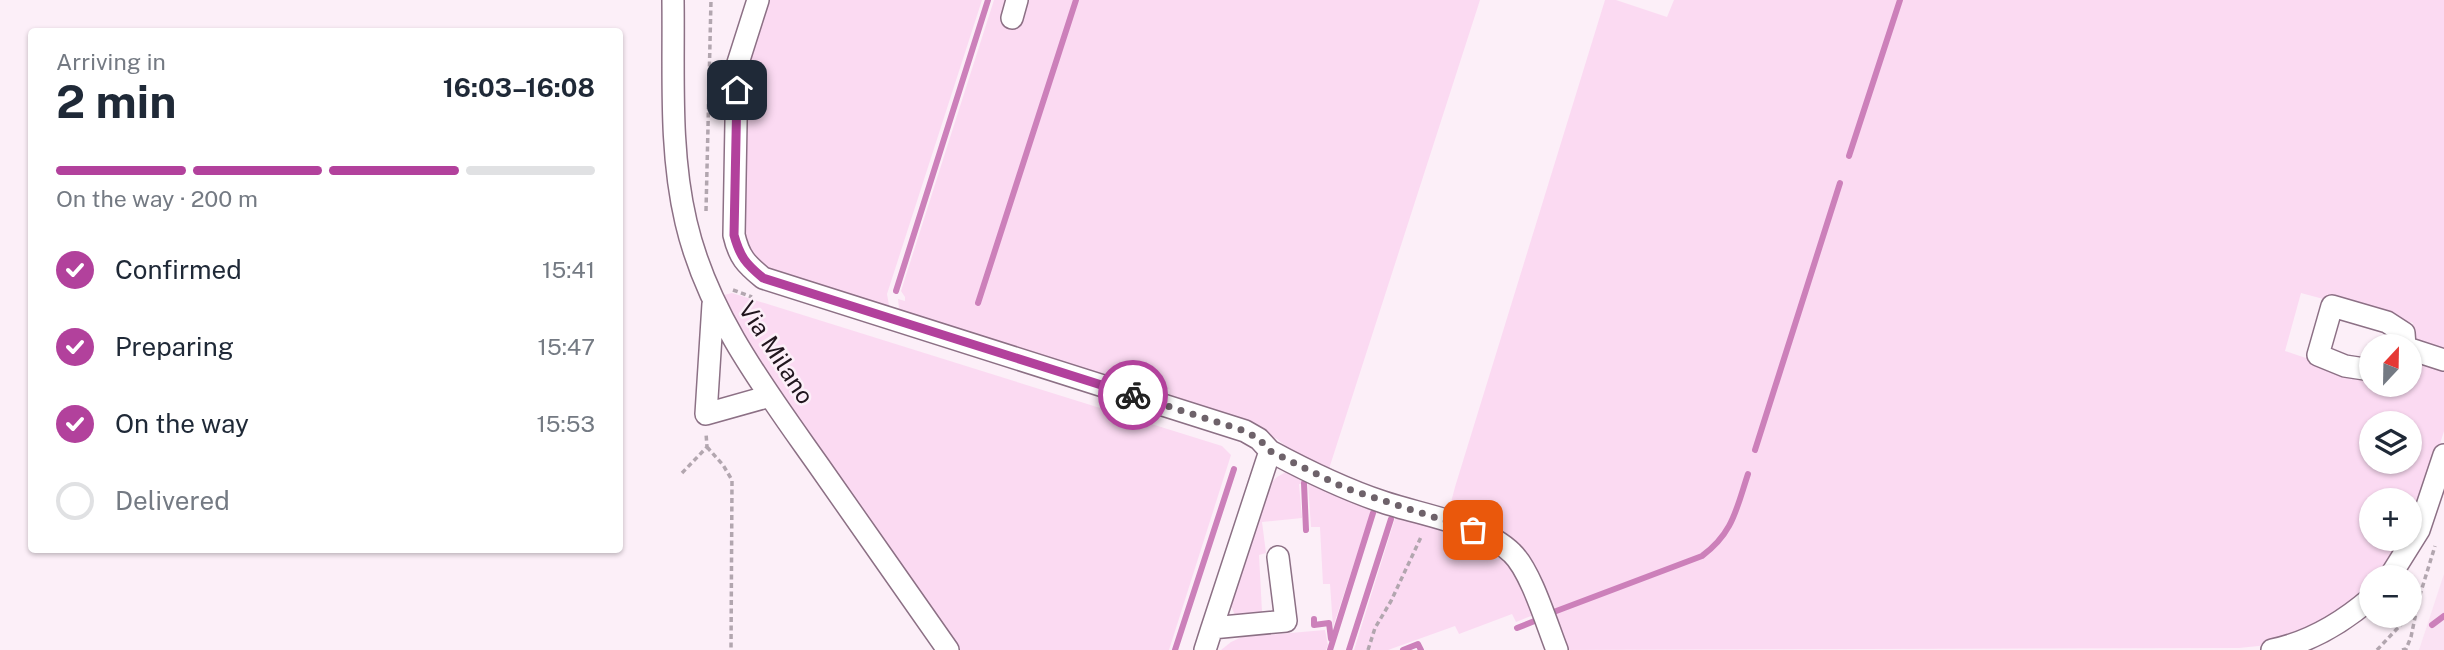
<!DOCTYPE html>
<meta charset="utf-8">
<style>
:root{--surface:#fff;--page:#f2f2f3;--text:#1f2937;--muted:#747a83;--line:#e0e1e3;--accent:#b2419c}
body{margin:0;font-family:"Public Sans",sans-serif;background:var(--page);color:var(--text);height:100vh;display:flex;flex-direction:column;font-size:26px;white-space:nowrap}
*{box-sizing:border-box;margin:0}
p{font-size:23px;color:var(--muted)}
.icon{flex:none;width:38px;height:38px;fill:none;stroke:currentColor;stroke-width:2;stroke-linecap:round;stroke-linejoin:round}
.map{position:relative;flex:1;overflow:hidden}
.sheet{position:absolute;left:28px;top:28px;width:595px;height:525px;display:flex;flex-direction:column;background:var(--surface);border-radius:7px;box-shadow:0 2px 5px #0004}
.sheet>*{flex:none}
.needle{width:46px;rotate:22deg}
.controls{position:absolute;left:2359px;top:334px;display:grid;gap:14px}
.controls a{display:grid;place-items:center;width:63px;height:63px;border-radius:50%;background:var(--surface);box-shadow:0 2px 5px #0004;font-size:35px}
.pin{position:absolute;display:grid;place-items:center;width:60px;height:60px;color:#fff;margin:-30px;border-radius:14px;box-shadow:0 4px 10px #0006}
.courier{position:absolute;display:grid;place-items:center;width:70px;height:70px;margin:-35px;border:5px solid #b2419c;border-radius:50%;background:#fff;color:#222;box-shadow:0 2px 9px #0007}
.overview em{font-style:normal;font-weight:700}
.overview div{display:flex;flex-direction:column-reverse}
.overview{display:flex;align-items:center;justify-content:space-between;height:119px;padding:0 28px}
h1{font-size:46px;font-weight:700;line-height:52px}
.bar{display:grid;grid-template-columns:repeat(4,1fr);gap:10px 7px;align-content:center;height:84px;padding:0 28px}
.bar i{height:9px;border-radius:5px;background:var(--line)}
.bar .current{background:var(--accent)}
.bar p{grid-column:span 4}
ol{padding:0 28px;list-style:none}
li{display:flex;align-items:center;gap:21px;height:77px}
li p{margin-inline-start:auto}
li .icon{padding:7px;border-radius:50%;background:var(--accent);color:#fff;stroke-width:4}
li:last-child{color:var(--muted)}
li i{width:38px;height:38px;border:4px solid var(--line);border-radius:50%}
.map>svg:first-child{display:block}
.built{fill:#fae2f3}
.green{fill:#fbdaf2;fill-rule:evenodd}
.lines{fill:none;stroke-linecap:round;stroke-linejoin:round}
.stream{stroke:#cc80ba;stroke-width:6}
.minor-casing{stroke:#8c7085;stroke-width:24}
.path{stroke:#b2a6af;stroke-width:3.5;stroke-dasharray:5 3.5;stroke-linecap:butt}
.minor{stroke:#fff;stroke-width:21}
.done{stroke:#6e626a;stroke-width:7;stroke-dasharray:0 12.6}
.route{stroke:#b2419c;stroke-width:9}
.labels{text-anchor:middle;stroke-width:5;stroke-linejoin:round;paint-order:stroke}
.street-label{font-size:24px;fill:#21161e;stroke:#fceff8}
</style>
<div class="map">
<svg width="2444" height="650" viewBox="0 0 2444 650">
<rect width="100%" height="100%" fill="#fceff8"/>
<!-- built -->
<path class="built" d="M2444,574V650H2419Z"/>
<!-- green -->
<path class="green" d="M764,0H982L887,294L890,311C864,303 766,278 753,259C745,249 744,235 742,223L747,64Z
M994,0H1480L1327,475L1300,458L1277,439L1249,428L1167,402L1170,390L1163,387L1160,398L904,316L899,308L898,299L905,301V297L901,291Z
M1605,0H1616L1667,17L1674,0H2444V354L2415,343L2411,337L2413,323L2301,293L2285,351L2347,372L2371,376V385H2410V359L2444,370V431L2420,507L2410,530V500H2371V539H2406L2380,577L2371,578V588L2342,613L2268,645L2239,648L1563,650L1535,581L1448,514L1455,487ZM2371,424H2410V462H2371Z
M732,293L1222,446L1231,455L1169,650H955L785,403L731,318L724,295Z
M1286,472H1298L1378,507V514L1371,512L1333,627L1330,584H1323L1320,527H1311L1308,484H1299L1302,518L1262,522L1266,553L1259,555L1262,612L1258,617L1235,615L1230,604L1268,486L1277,477Z
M1397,512L1476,537L1510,559L1536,614L1516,622L1512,614L1459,634L1455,626L1388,650H1354Z
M1325,630L1328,645L1326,650H1221L1231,642L1242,637Z"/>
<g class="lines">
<!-- stream -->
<path class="stream" d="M1849,156L1900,0
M896,291L988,0
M978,303L1076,0
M1755,450L1840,183
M1304,483L1306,530
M1551,613L1702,556C1733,533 1736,510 1748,474
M1314,619V625L1329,623L1331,639
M2432,625L2444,616
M1517,628L1537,620
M1175,650L1234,469
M1330,650L1373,513
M1349,650L1391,519
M1403,650L1418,644L1421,650"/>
<!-- minor casing -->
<g class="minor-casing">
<path id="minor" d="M673,0C674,74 669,150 686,222C707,313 764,388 817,463C861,525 904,588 948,650
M758,0L737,66L734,235C739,257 746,264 763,278L1245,431L1259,439L1270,451L1212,628L1286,621L1278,557
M1012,18L1017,0
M713,304L706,414L770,396
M2410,349L2444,360
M2371,370L2345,366L2318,355L2332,306L2387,322L2404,333L2405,346
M1270,451C1307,471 1344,489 1383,502C1421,515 1483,524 1512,553C1531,571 1547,625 1557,650
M2389,578L2419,530L2444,455
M1205,650L1212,628
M2272,650C2311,642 2342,623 2371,598"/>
</g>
<!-- path -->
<path class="path" d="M706,211L711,0
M733,290L752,297
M707,447L723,465L732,480L731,650
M682,473L707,447L706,433
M1368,650L1375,628L1391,601L1422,535
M2377,650L2409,616
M2402,650L2406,649L2411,637L2419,598L2435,546"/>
<!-- minor -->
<use href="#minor" class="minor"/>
</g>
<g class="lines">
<!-- done -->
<path class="done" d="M1133,395L1245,431L1259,439L1270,451L1345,488L1473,530"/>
<!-- route -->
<path class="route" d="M737,90L734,235C740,257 746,264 763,278L1133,395"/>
</g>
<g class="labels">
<!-- street labels -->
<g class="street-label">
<text transform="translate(776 353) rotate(57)" y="8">Via Milano</text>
</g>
</g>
</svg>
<div class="controls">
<a><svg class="needle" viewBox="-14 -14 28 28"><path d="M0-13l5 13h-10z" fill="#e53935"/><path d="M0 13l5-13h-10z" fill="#747a83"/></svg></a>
<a><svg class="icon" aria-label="layers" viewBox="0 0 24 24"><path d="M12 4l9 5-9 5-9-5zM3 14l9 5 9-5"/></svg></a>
<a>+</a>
<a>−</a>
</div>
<div class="pin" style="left:1473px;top:530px;background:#ea580c"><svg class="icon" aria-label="bag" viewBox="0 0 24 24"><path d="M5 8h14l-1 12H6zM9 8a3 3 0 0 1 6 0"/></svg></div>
<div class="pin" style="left:737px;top:90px;background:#1f2937"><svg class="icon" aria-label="home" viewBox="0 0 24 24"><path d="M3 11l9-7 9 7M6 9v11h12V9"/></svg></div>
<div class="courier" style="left:1133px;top:395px"><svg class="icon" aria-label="bike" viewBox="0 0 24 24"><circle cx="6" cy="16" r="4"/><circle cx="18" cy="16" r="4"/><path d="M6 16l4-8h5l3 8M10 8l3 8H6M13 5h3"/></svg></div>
<section class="sheet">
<div class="overview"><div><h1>2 min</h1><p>Arriving in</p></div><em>16:03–16:08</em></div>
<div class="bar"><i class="current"></i><i class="current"></i><i class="current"></i><i></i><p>On the way · 200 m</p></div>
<ol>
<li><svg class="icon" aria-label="check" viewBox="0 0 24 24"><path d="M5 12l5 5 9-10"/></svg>Confirmed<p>15:41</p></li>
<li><svg class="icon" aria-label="check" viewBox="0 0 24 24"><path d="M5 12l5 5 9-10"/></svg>Preparing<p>15:47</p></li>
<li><svg class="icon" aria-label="check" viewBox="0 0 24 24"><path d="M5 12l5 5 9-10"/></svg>On the way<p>15:53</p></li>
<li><i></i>Delivered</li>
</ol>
</section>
</div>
